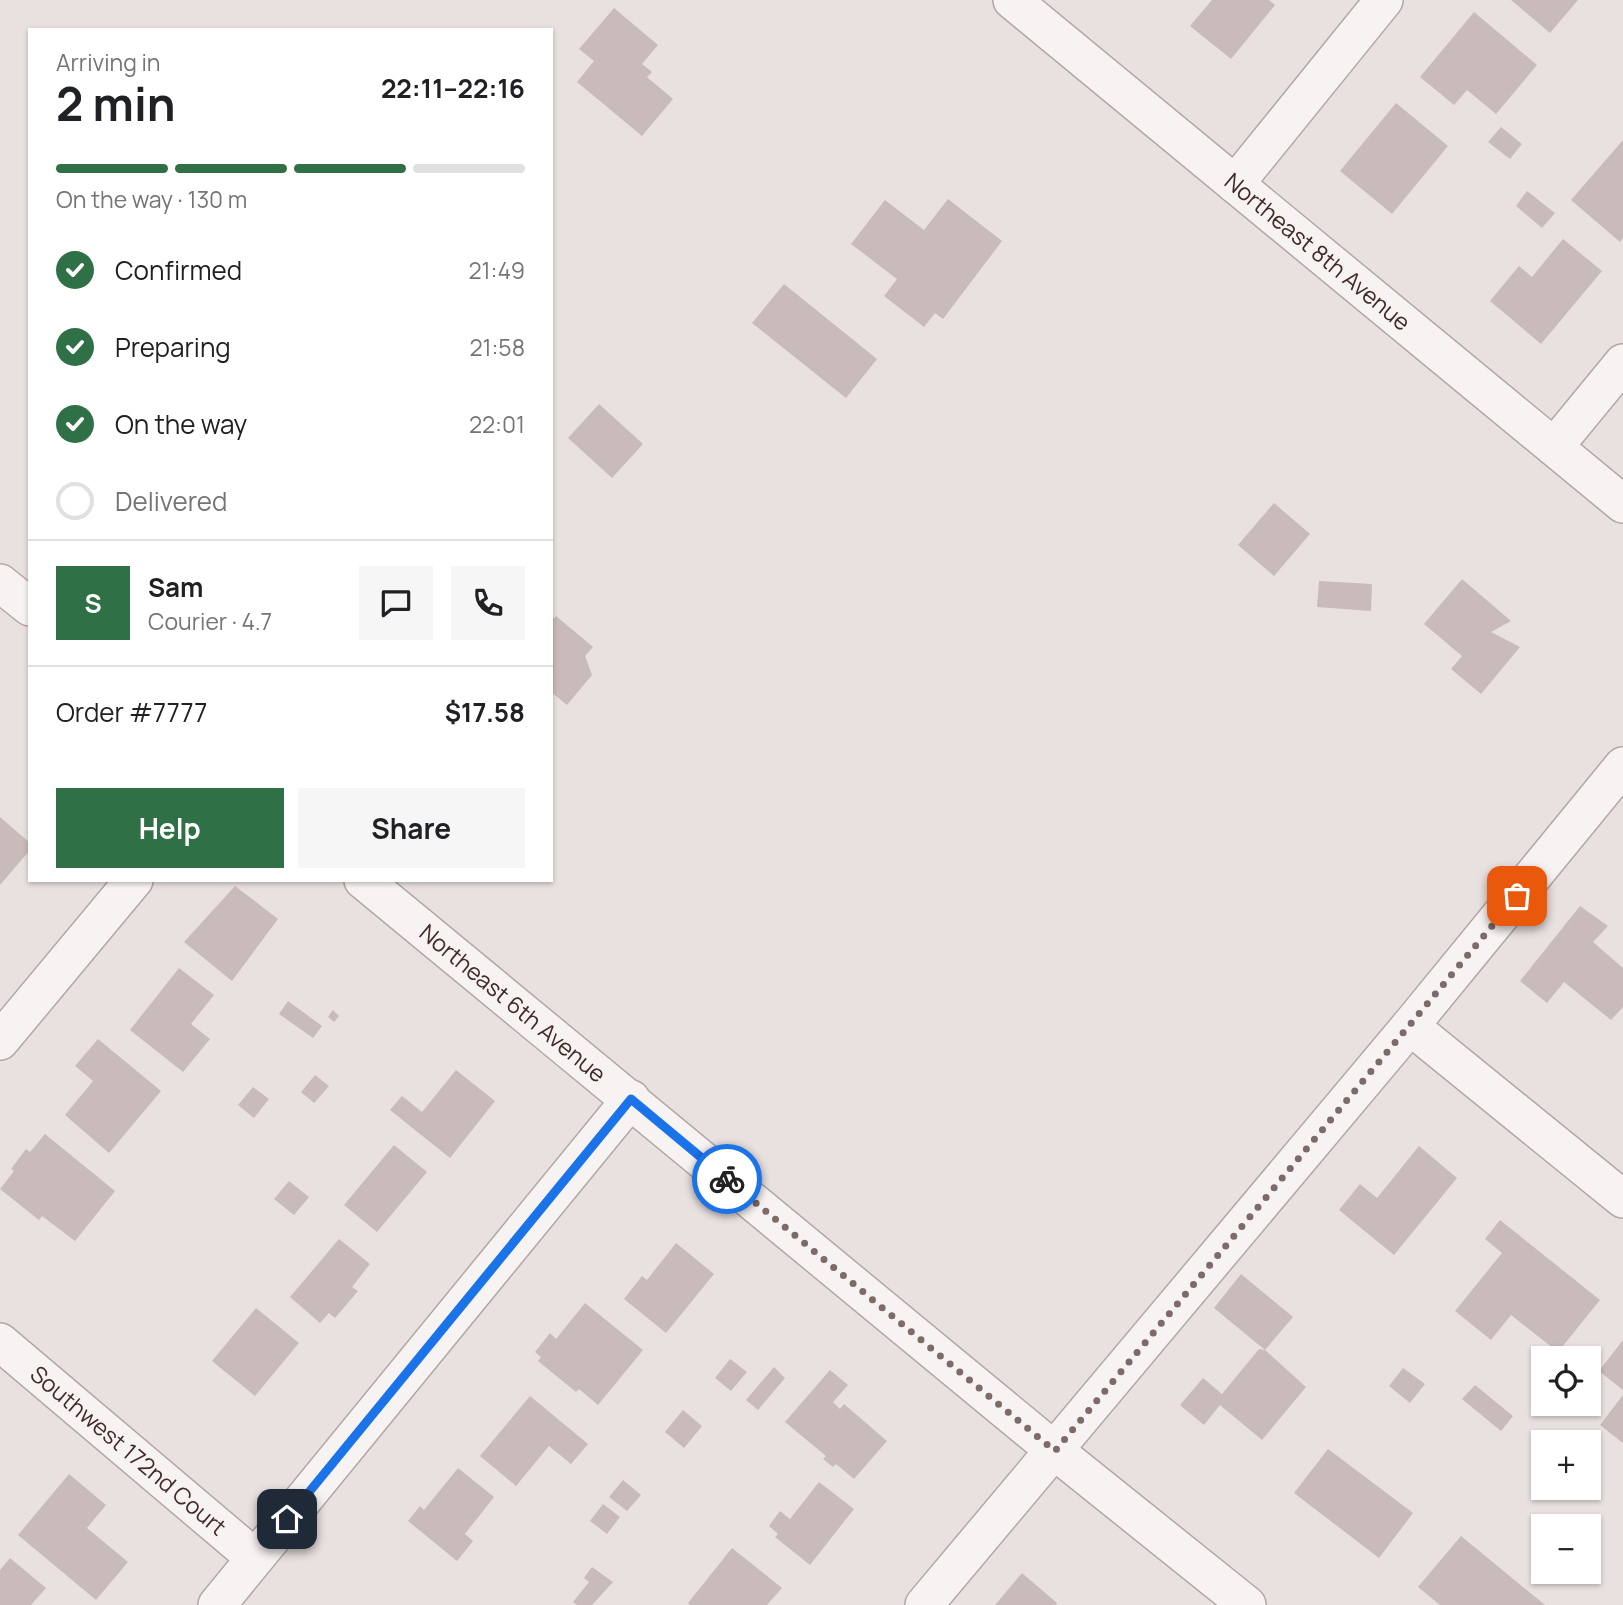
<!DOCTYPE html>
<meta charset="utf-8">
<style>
:root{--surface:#fff;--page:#f6f6f6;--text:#202124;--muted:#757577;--line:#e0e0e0;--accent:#2f7046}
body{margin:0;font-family:Manrope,sans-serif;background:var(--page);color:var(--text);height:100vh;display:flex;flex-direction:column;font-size:26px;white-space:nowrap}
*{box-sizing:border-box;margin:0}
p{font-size:23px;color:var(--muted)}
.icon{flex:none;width:38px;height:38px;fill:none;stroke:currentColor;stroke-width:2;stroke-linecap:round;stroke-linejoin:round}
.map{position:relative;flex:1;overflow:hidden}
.panel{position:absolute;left:28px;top:28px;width:525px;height:854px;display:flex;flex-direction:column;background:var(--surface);border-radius:0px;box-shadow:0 2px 5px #0004}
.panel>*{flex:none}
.fabs{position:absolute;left:1531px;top:1346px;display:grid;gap:14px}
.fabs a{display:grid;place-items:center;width:70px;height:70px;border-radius:0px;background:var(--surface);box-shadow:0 2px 5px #0004;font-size:35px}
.pin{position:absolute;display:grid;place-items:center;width:60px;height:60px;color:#fff;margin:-30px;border-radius:14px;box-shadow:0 4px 10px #0006}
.courier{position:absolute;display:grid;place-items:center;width:70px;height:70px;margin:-35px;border:5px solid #1a73e8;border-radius:50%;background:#fff;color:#222;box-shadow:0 2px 9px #0007}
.summary em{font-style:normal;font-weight:700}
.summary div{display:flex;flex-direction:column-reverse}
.summary{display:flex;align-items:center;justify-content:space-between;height:119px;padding:0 28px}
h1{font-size:46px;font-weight:700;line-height:52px}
.bar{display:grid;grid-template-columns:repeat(4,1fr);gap:10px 7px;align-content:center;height:84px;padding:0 28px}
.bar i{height:9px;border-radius:5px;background:var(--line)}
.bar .current{background:var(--accent)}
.bar p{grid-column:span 4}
.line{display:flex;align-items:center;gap:18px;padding:0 28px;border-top:2px solid var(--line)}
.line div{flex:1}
.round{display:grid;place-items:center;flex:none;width:74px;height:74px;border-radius:0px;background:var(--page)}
ol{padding:0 28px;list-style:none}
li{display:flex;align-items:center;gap:21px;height:77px}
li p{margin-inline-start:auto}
li .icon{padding:7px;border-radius:50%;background:var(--accent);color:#fff;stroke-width:4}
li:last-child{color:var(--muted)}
li i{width:38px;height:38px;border:4px solid var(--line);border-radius:50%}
.action{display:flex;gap:14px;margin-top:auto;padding:14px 28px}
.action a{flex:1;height:80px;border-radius:0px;background:var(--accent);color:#fff;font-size:28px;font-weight:700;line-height:80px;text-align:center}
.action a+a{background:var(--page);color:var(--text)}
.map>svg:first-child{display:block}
.building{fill:#c9bbba}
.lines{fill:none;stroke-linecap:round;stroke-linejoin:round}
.minor-casing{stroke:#b3a7a5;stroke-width:40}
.minor{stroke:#f8f3f3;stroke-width:37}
.done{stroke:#7c6b68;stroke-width:7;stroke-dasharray:0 12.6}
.route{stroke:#1a73e8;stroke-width:9}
.labels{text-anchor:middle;stroke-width:6;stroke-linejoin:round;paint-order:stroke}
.street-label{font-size:23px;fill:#412b28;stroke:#f7f0f0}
</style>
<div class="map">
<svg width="1623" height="1605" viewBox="0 0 1623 1605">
<rect width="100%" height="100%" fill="#e9e1e0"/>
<!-- building -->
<path class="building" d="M1212,0H1269L1275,5L1231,59L1190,26Z
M1511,0H1578L1550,33Z
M614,8L658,45L642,64L652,72L647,77L673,99L642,136L577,82L594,61L579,49Z
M1474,12L1537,65L1496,114L1467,90L1454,105L1420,77Z
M1396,103L1448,146L1392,214L1340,171Z
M1501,127L1522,144L1510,159L1488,142Z
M1623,140V238L1620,242L1571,200Z
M1527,191L1555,213L1542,228L1516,206Z
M948,199L1002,241L943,319L935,313L924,327L884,296L897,279L851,244L885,200L924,230Z
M1563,239L1602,271L1541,344L1490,301L1519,266L1532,277Z
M784,284L877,359L846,398L752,323Z
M599,404L643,444L612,478L568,438Z
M1274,503L1310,534L1274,576L1238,545Z
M1462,579L1511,621L1491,632L1520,647L1481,694L1451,669L1462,656L1424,624Z
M1319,581L1372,584L1371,611L1317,607Z
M556,616L593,647L585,656L592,675L567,705L551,692V621Z
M0,817L30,843V850L0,885Z
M235,886L278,919L232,981L184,942Z
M1580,906L1608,926L1593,942L1623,968V1007L1611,1020L1564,982L1547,1003L1520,981Z
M179,968L214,995L191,1024L210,1039L183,1072L130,1030Z
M288,1001L322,1026L313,1038L279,1014Z
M333,1010L339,1016L334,1022L328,1017Z
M98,1039L161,1091L109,1153L65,1115L93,1081L75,1066Z
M456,1070L495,1101L450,1158L390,1110L402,1096L422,1112Z
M315,1075L329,1086L314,1103L301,1092Z
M253,1087L269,1099L254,1118L238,1105Z
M45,1134L115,1191L75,1241L42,1216L39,1220L0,1189L14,1171L11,1169L26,1149L30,1152Z
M394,1145L427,1172L377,1232L344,1205Z
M1419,1146L1457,1178L1394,1255L1339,1210L1360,1184L1377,1198Z
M289,1181L309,1197L294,1215L274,1199Z
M1500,1220L1600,1300L1558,1352L1511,1315L1491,1340L1455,1311L1502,1253L1485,1239Z
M339,1239L370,1264L352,1287L358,1291L335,1318L329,1313L320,1323L290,1297Z
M676,1243L714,1274L666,1333L624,1299L642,1276L647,1280Z
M1241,1274L1293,1317L1265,1350L1214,1308Z
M585,1303L643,1350L598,1405L579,1389L576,1392L538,1361L541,1357L535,1352L550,1333L556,1339Z
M256,1308L299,1343L255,1396L212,1361Z
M1623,1340V1390L1599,1371Z
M1259,1349L1265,1350L1306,1387L1262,1440L1220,1405L1204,1425L1180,1405L1203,1378L1222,1394Z
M730,1359L747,1372L731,1391L715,1378Z
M774,1367L785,1378L758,1410L746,1400Z
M1403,1368L1425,1384L1410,1403L1389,1386Z
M830,1370L848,1385L833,1402L840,1409L844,1404L887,1441L854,1479L836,1464L833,1467L823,1459L826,1456L785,1422Z
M1475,1385L1513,1416L1501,1431L1462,1399Z
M1623,1395V1443L1600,1425Z
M530,1396L588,1444L571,1464L549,1446L516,1486L480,1456Z
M683,1410L702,1426L684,1448L665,1432Z
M1328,1449L1413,1513L1379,1558L1294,1493Z
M458,1468L494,1497L465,1534L473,1541L457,1561L408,1521L420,1506L424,1510Z
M69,1474L106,1505L87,1528L128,1562L96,1600L18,1535Z
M623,1480L641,1495L627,1511L609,1497Z
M819,1482L854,1509L810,1565L775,1537L778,1534L769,1526L780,1511L790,1519Z
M603,1504L620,1517L607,1534L590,1521Z
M1461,1536L1545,1605H1440L1418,1587Z
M732,1548L782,1588L767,1605H690L688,1603Z
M10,1558L46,1588L31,1605H0V1570Z
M592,1567L613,1582L592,1605H577L573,1602L589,1582L584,1578Z
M1022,1573L1057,1603L1056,1605H995Z"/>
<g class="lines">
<!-- minor casing -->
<g class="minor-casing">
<g id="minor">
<path id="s1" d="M1012,0L1623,504"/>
<path d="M1235,184L1384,0"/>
<path d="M1554,447L1623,363"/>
<path d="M0,583L30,607"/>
<path id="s2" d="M363,880L1055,1451L1247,1605"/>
<path d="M1410,1026L1623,1199"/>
<path d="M0,1041L134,880"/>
<path id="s3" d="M0,1342L255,1558"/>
<path d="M217,1605L631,1099"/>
<path d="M924,1605L1410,1026L1623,766"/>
</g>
</g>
<!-- minor -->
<use href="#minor" class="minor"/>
</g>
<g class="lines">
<!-- done -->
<path class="done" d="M727,1179L1055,1451L1517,896"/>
<!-- route -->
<path class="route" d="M287,1519L631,1099L727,1179"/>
</g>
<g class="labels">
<!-- street labels -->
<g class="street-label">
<text dy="8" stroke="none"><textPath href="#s1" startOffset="396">Northeast 8th Avenue</textPath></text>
<text dy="8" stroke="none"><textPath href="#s2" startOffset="194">Northeast 6th Avenue</textPath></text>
<text dy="8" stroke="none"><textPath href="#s3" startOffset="168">Southwest 172nd Court</textPath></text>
</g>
</g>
</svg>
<div class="fabs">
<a><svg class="icon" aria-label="locate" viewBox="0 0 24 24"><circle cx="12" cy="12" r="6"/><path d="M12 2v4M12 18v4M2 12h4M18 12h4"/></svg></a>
<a>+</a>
<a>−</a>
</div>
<div class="pin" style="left:1517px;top:896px;background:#ea580c"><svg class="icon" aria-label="bag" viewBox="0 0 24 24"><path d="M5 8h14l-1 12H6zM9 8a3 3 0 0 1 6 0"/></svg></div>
<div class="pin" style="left:287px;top:1519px;background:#1f2937"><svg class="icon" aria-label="home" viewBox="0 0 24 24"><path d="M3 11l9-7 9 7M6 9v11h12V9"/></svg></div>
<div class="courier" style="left:727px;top:1179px"><svg class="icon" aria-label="bike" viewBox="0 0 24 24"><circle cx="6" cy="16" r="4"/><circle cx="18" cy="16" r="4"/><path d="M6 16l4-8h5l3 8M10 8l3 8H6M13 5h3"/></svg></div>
<section class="panel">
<div class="summary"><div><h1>2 min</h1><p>Arriving in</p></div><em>22:11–22:16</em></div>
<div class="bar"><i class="current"></i><i class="current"></i><i class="current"></i><i></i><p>On the way · 130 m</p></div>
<ol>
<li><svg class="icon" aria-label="check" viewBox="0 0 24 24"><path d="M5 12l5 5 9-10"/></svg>Confirmed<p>21:49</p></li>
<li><svg class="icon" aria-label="check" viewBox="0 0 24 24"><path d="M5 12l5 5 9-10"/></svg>Preparing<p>21:58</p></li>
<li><svg class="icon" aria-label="check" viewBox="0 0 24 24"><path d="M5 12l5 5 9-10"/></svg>On the way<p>22:01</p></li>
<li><i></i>Delivered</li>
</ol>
<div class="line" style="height:126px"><b class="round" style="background:var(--accent);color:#fff">S</b><div><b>Sam</b><p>Courier · 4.7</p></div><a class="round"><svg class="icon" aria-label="chat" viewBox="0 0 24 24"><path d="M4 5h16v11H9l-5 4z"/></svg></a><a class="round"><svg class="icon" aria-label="phone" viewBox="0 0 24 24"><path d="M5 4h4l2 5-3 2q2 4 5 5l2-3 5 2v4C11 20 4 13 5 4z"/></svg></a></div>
<div class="line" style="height:91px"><div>Order #7777</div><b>$17.58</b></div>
<div class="action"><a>Help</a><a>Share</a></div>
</section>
</div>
